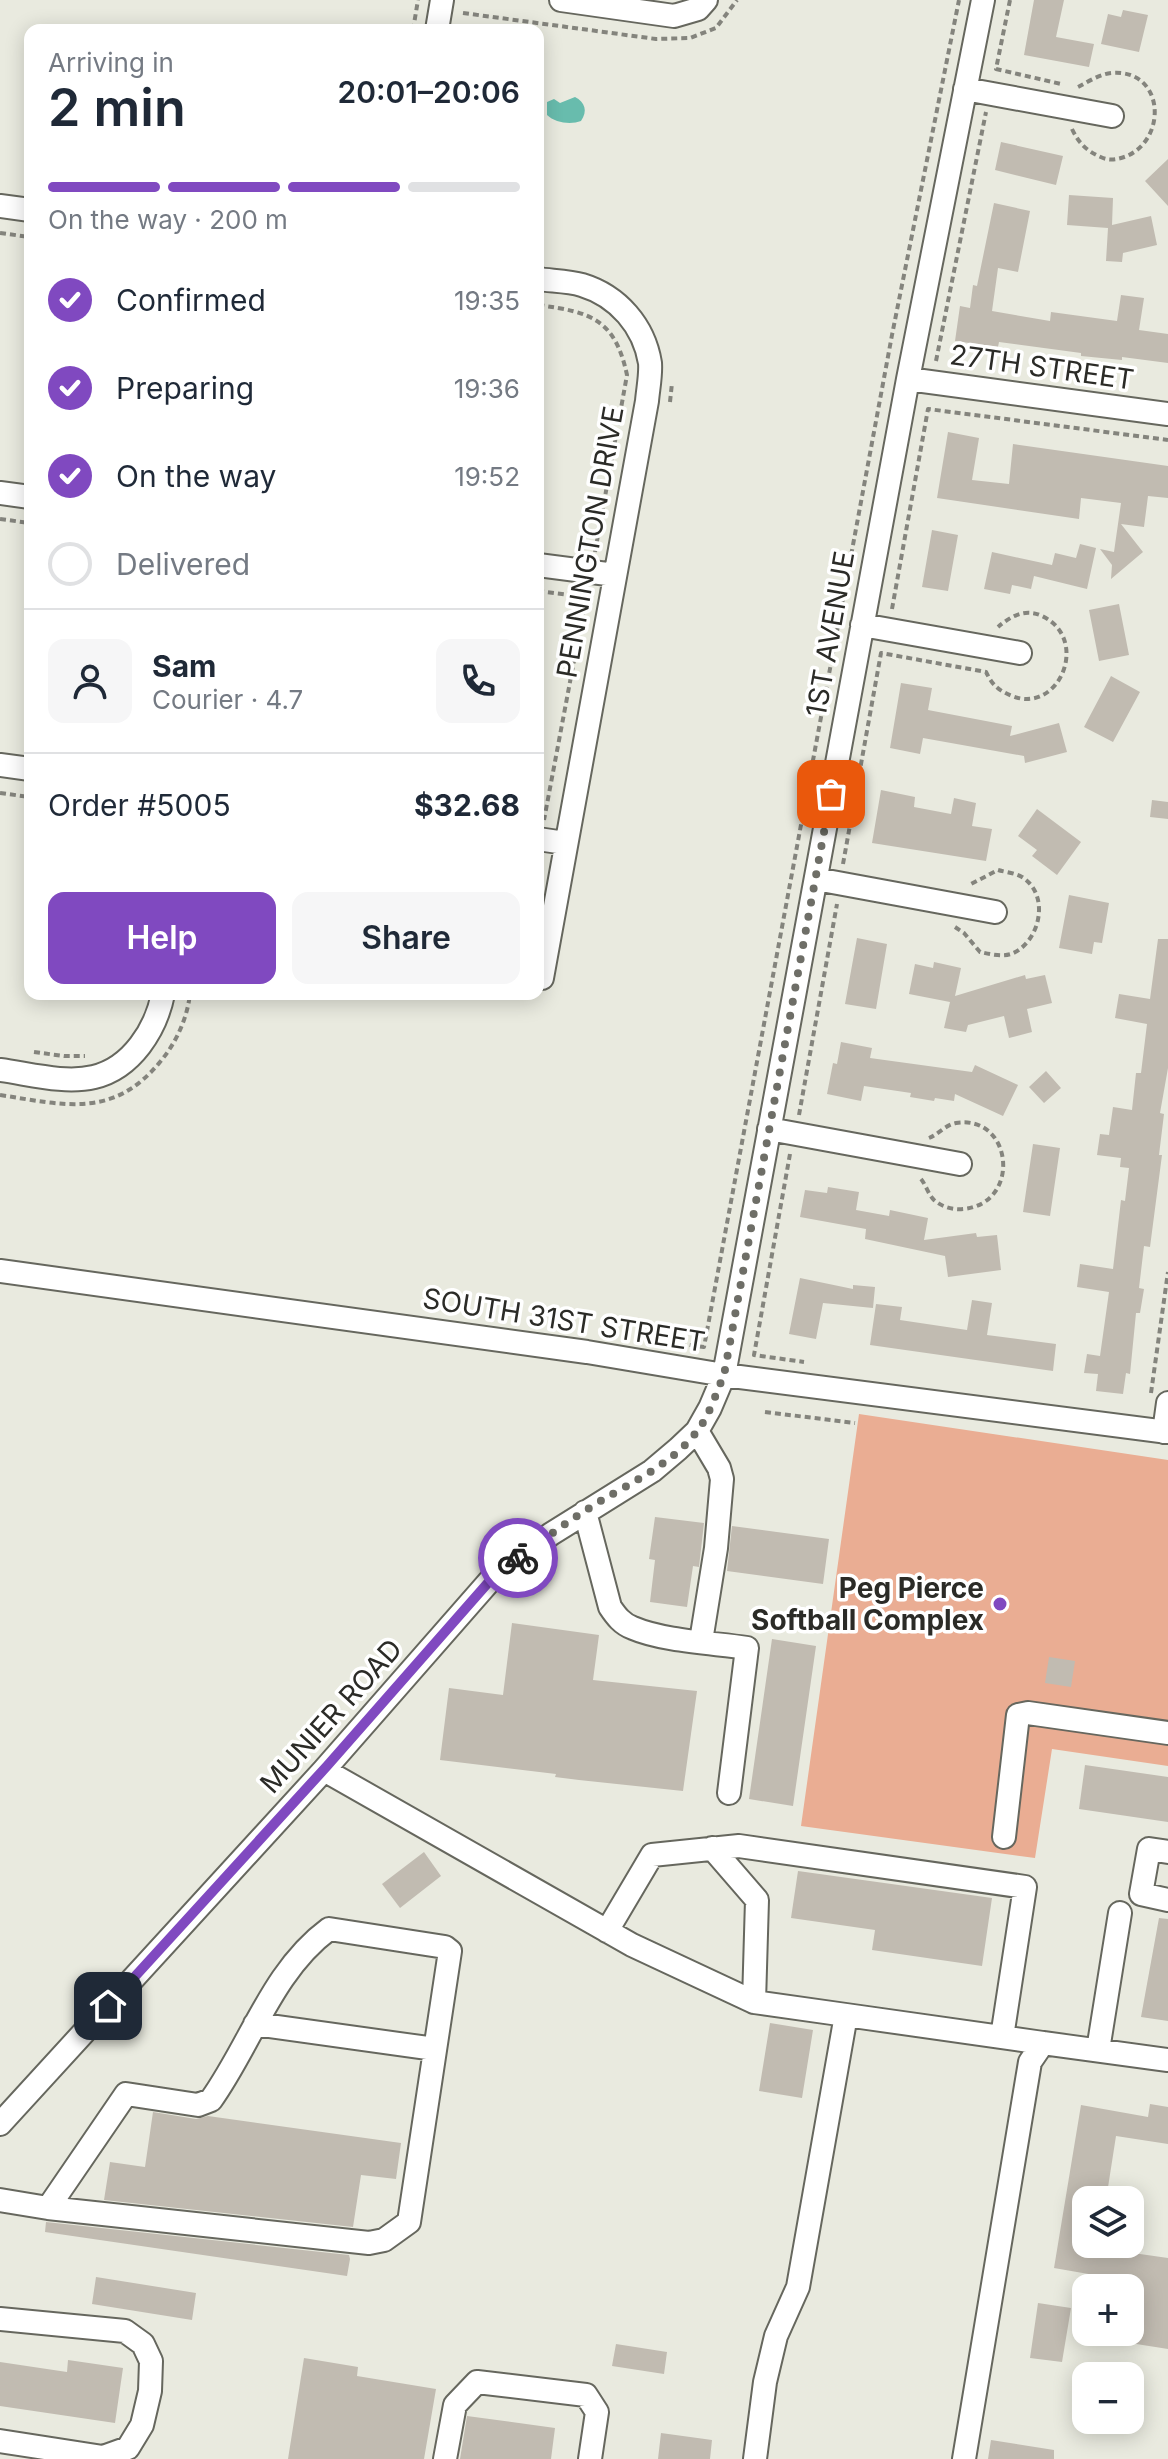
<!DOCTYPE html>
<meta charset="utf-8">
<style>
:root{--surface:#fff;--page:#f6f6f7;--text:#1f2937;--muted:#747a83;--line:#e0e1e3;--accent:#8049c0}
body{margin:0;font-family:Inter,sans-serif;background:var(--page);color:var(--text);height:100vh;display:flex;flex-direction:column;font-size:30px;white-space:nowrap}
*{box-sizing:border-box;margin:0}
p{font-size:26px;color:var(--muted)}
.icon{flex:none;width:44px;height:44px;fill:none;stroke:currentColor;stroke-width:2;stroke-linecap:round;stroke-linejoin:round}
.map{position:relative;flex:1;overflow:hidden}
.drawer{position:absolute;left:24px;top:24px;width:520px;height:976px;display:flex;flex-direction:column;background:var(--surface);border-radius:16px;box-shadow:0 4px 20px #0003}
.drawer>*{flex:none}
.tools{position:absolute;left:1072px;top:2186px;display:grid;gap:16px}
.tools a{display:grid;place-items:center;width:72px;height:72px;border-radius:16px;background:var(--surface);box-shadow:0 4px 20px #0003;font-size:40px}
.pin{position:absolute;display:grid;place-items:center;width:68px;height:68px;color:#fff;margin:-34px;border-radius:16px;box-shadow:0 4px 12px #0006}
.courier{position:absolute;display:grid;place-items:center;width:80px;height:80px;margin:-40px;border:6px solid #8049c0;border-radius:50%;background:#fff;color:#222;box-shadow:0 2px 10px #0007}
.headline em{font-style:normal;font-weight:600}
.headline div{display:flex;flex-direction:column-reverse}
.headline{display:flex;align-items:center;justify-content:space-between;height:136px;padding:0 24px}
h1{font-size:52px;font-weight:600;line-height:60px}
.bar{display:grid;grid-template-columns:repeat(4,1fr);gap:12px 8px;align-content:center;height:96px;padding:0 24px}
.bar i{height:10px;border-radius:6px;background:var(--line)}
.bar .current{background:var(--accent)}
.bar p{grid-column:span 4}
.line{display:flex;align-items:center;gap:20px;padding:0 24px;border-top:2px solid var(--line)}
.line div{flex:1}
.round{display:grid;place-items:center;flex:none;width:84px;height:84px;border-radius:16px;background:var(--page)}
ol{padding:0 24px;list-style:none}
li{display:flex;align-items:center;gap:24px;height:88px}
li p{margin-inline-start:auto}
li .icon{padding:8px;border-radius:50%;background:var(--accent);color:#fff;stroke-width:4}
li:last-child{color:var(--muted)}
li i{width:44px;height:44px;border:4px solid var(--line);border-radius:50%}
.cta{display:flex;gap:16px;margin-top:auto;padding:16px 24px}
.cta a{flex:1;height:92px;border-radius:16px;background:var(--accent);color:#fff;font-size:32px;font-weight:600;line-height:92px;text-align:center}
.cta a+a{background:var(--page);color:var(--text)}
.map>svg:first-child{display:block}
.green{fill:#eaad93}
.water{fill:#68bcad}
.building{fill:#c1bbb1}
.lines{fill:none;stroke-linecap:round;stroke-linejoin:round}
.minor-casing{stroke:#66675e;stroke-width:26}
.path{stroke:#84847d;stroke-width:4;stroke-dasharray:6 4;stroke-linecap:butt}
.minor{stroke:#fff;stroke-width:22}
.done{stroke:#6e6e67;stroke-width:8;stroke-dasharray:0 14.4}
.route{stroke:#8049c0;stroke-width:10}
.poi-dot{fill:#8049c0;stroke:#fff;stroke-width:3}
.labels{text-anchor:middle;stroke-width:7;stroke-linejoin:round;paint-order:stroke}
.street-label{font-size:28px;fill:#2b2b27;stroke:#fff}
.poi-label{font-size:28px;font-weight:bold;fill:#2b2b27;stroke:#fff;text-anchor:end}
</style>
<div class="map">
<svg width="1168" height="2459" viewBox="0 0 1168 2459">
<rect width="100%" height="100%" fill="#e9eadf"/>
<!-- green -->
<path class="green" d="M859,1414L1168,1460V1766L1052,1749L1035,1858L801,1826Z"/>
<!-- water -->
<path class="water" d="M575,97C585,102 588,111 581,121C571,125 555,123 547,115V102L554,99L560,103Z"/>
<!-- building -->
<path class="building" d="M1034,0H1064L1056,37L1094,44L1089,67L1024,55Z
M1123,10L1148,15L1139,52L1101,44L1108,14L1121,17Z
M1001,142L1063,156L1056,185L995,170Z
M1168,159V206L1145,181Z
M1069,195L1113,198L1112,225L1151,216L1157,245L1123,253L1122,262L1106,261L1108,228L1067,225Z
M994,203L1030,211L1018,272L998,268L992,311L1050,321L1051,312L1117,321L1121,295L1144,298L1139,330L1168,334V363L1122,357V360L1081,356V353L999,342L998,347L955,341L960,306L970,308L973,285L977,286Z
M948,432L979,438L972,480L1009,484L1013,444L1168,466V498L1148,496L1144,527L1121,524L1143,552L1111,579L1112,565L1100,549L1114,552L1121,503L1081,498L1079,519L937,498Z
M932,530L958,535L948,591L922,587Z
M1080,544L1096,548L1087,589L1034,576L1031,589L1012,585L1010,594L984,589L992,552L1052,565L1055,553L1076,558Z
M1119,604L1129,655L1099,661L1089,610Z
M1111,676L1140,692L1113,742L1084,727Z
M901,683L932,688L928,710L1012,726L1010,736L1059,723L1067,752L1025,763L1024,756L923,738L920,754L890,748Z
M881,790L915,797L914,807L951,814L954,798L976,803L972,826L992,829L986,861L872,843Z
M1152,800L1168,802V819L1150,817Z
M1037,809L1081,842L1057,875L1032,856L1037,850L1018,836Z
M1069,895L1109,903L1102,943L1094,942L1092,954L1059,948Z
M857,938L887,944L876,1009L845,1004Z
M1158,939H1168V1068L1160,1113L1164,1114L1159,1155H1162L1150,1247L1144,1246L1139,1288L1144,1289L1140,1313H1136L1130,1374L1126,1373L1123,1394L1096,1391L1098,1374L1084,1373L1087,1354L1100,1356L1109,1292L1077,1287L1080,1264L1113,1269L1121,1200L1125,1201L1129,1168L1120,1167L1121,1158L1097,1155L1100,1134L1109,1135L1113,1107L1132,1110L1136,1073H1141L1147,1024L1115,1018L1119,994L1150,999Z
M934,962L961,968L955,996L1025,975L1026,979L1045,975L1052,1003L1027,1009L1032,1032L1009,1038L1004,1016L968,1025L966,1032L944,1028L950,1002L909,994L915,964L933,968Z
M841,1042L872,1048L870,1058L972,1072L975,1065L1018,1085L1003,1116L955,1094L954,1101L935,1098L934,1101L910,1097L911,1093L864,1086L861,1101L827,1094L833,1063L837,1064Z
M1046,1071L1061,1088L1044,1103L1029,1087Z
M1033,1144L1060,1148L1050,1216L1023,1212Z
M828,1187L859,1192L856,1210L889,1216L890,1210L928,1218L924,1240L976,1233L977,1237L997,1235L1001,1270L948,1277L945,1256L865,1239L866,1229L800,1217L805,1190L827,1193Z
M800,1278L853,1289V1285L875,1287L873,1308L823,1303L816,1339L789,1334Z
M972,1300L992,1303L987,1335L1056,1344L1053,1371L870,1345L876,1304L902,1307L900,1320L967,1330Z
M655,1517L704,1523L699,1567L693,1566L687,1607L650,1602L655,1560L649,1559Z
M732,1526L829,1539L823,1584L727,1571Z
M512,1623L599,1635L593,1680L697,1691L683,1791L579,1780L555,1777L556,1774L440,1760L449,1688L503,1695Z
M772,1639L816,1646L793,1806L749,1799Z
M1049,1657L1075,1661L1071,1687L1045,1683Z
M1085,1765L1168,1777V1822L1079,1809Z
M424,1852L441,1876L400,1908L382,1884Z
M798,1871L992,1898L982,1966L872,1950L875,1930L791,1918Z
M1159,1918L1168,1919V2021L1141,2017Z
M770,2023L813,2030L802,2098L759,2091Z
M1150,2104L1168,2107V2144L1116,2136L1106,2200H1086V2244H1098V2248L1168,2258V2349L1130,2343V2288H1098L1100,2276L1054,2268L1081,2105L1148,2117Z
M153,2112L196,2119L208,2116L401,2143L396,2179L361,2175L353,2227L104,2200L110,2162L145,2167Z
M46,2222L349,2255L350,2259L347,2276L45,2232Z
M96,2277L196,2293L192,2320L92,2304Z
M1038,2303L1071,2308L1062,2362L1030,2358Z
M616,2344L667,2352L664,2374L612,2366Z
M304,2358L358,2367L357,2376L436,2389L424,2459H288Z
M68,2360L123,2368L115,2423L0,2406V2362L67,2372Z
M467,2416L555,2428L551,2459H460Z
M661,2433L712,2440L710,2459H658Z
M991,2440L1054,2450V2459H988Z"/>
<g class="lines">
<!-- minor casing -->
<g class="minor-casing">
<path id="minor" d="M561,0L674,16L698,9L706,0
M437,30L442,0
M965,89L1112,116
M0,206L30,210
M538,279C552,281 569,281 582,285C618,296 644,326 650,363C651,375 648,389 647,401L542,978
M908,379L1168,414
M0,493L30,497
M538,565L615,575
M862,625L1020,653
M0,765L30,769
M538,839L565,843
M816,879L995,912
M0,1070C30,1074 65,1084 94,1077C132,1068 156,1029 163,994
M769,1129L960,1164
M0,1271L587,1352L724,1375L1168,1432
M697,1431L719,1468L722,1479L716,1548L701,1641
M1164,1432L1168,1403
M585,1512L610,1607C616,1616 622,1624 633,1628C663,1641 714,1643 747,1648L729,1793
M324,1770L632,1945L754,2002L846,2015L798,2287L776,2336L765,2382L755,2459
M1004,1837L1018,1715L1028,1713L1168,1733
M712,1848L757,1900L754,2002
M1168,1852L1149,1849L1141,1894L1168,1900
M607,1931L652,1855L739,1846L1025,1887L1002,2037
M846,2015L1043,2043
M255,2024L435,2049
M1098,2050L1120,1913
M0,2124L324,1770L494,1576L551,1534L652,1471L678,1449L697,1431L710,1408L724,1375L908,379L983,0
M0,2200L48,2208L369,2243L384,2240L409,2222L450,1951L445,1947L329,1929C272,1971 251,2044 211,2100L198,2105L126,2094L48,2208
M0,2319L125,2331L143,2344L151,2361L150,2391L142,2425L128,2448L103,2457
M0,2441L103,2457V2459
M445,2459L455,2405L477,2382L586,2395L597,2412L590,2459
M964,2459L1030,2062L1043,2043L1168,2060"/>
</g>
<!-- path -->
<path class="path" d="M1010,0L996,69L1061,84
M463,13L656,39L690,38L716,28L737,0
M413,30L418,0
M1072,129C1079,144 1088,152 1103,158C1111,161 1119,159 1127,156C1168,138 1164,69 1112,73C1099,74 1088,82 1078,87
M0,233L30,237
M538,305C591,312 615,319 627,375L595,552
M936,361L986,112
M670,402L672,383
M0,519L30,523
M538,591L586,597L544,820
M892,609L928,409L1168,440
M0,793L30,797
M843,864L881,653L986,672C993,686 998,690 1012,696C1059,715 1091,639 1042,616C1025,608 1011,616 998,627
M955,927L964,933L980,952C990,954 1001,957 1011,954C1040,943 1051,895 1022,877C1015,873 1005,872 998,870L969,885
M34,1052L64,1056H85
M0,1095C65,1105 113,1119 160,1062C176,1043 187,1019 190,994
M799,1115L837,904
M790,1154L754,1355L804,1362
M921,1179C926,1185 928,1194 934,1200C942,1207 953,1210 963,1209C1022,1204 1013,1114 956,1123C945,1125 939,1134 929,1138
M660,1341L704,1347L892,335L959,0
M1151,1393L1168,1272
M765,1412L855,1423"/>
<!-- minor -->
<use href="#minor" class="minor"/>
</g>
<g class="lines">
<!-- done -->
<path class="done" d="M518,1558C544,1539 571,1519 599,1502C632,1482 674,1463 698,1430C710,1414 716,1393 724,1375L831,794"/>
<!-- route -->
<path class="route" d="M108,2006L327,1766L494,1576L518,1558"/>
</g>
<!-- markers -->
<circle class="poi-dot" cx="1000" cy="1604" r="8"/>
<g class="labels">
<!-- street labels -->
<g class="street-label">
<text transform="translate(1042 367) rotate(8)" y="10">27TH STREET</text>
<text transform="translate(590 542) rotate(-80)" y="10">PENNINGTON DRIVE</text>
<text transform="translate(830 634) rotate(-80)" y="10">1ST AVENUE</text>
<text transform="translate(564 1320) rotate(9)" y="10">SOUTH 31ST STREET</text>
<text transform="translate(331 1716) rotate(-48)" y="10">MUNIER ROAD</text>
</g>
<!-- poi labels -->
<g class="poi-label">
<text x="984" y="1598">Peg Pierce<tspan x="984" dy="32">Softball Complex</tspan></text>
</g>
</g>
</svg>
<div class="tools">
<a><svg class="icon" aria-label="layers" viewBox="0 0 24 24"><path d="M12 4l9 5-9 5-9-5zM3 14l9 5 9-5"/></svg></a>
<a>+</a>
<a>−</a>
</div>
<div class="pin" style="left:831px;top:794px;background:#ea580c"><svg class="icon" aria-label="bag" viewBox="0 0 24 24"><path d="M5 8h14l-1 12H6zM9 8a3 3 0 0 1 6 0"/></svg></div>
<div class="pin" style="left:108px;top:2006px;background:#1f2937"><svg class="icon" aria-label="home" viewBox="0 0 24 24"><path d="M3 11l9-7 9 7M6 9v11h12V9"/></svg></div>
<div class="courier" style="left:518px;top:1558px"><svg class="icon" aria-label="bike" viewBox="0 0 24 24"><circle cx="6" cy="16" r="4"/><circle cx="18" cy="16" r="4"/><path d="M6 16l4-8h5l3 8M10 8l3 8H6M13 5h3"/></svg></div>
<section class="drawer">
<div class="headline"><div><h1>2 min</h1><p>Arriving in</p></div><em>20:01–20:06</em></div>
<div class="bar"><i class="current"></i><i class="current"></i><i class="current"></i><i></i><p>On the way · 200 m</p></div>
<ol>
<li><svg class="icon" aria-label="check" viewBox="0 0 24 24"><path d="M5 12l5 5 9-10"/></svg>Confirmed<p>19:35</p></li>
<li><svg class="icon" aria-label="check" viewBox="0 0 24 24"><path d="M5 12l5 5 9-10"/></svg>Preparing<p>19:36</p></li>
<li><svg class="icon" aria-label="check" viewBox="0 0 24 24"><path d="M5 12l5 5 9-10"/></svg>On the way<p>19:52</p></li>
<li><i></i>Delivered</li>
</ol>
<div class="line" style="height:144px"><a class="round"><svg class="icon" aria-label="person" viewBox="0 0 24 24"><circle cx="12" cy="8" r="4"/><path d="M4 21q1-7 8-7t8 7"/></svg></a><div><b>Sam</b><p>Courier · 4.7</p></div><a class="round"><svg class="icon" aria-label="phone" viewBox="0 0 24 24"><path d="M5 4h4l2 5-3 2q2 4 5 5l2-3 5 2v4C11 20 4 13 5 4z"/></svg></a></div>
<div class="line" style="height:104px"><div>Order #5005</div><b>$32.68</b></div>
<div class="cta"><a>Help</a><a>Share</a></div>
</section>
</div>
